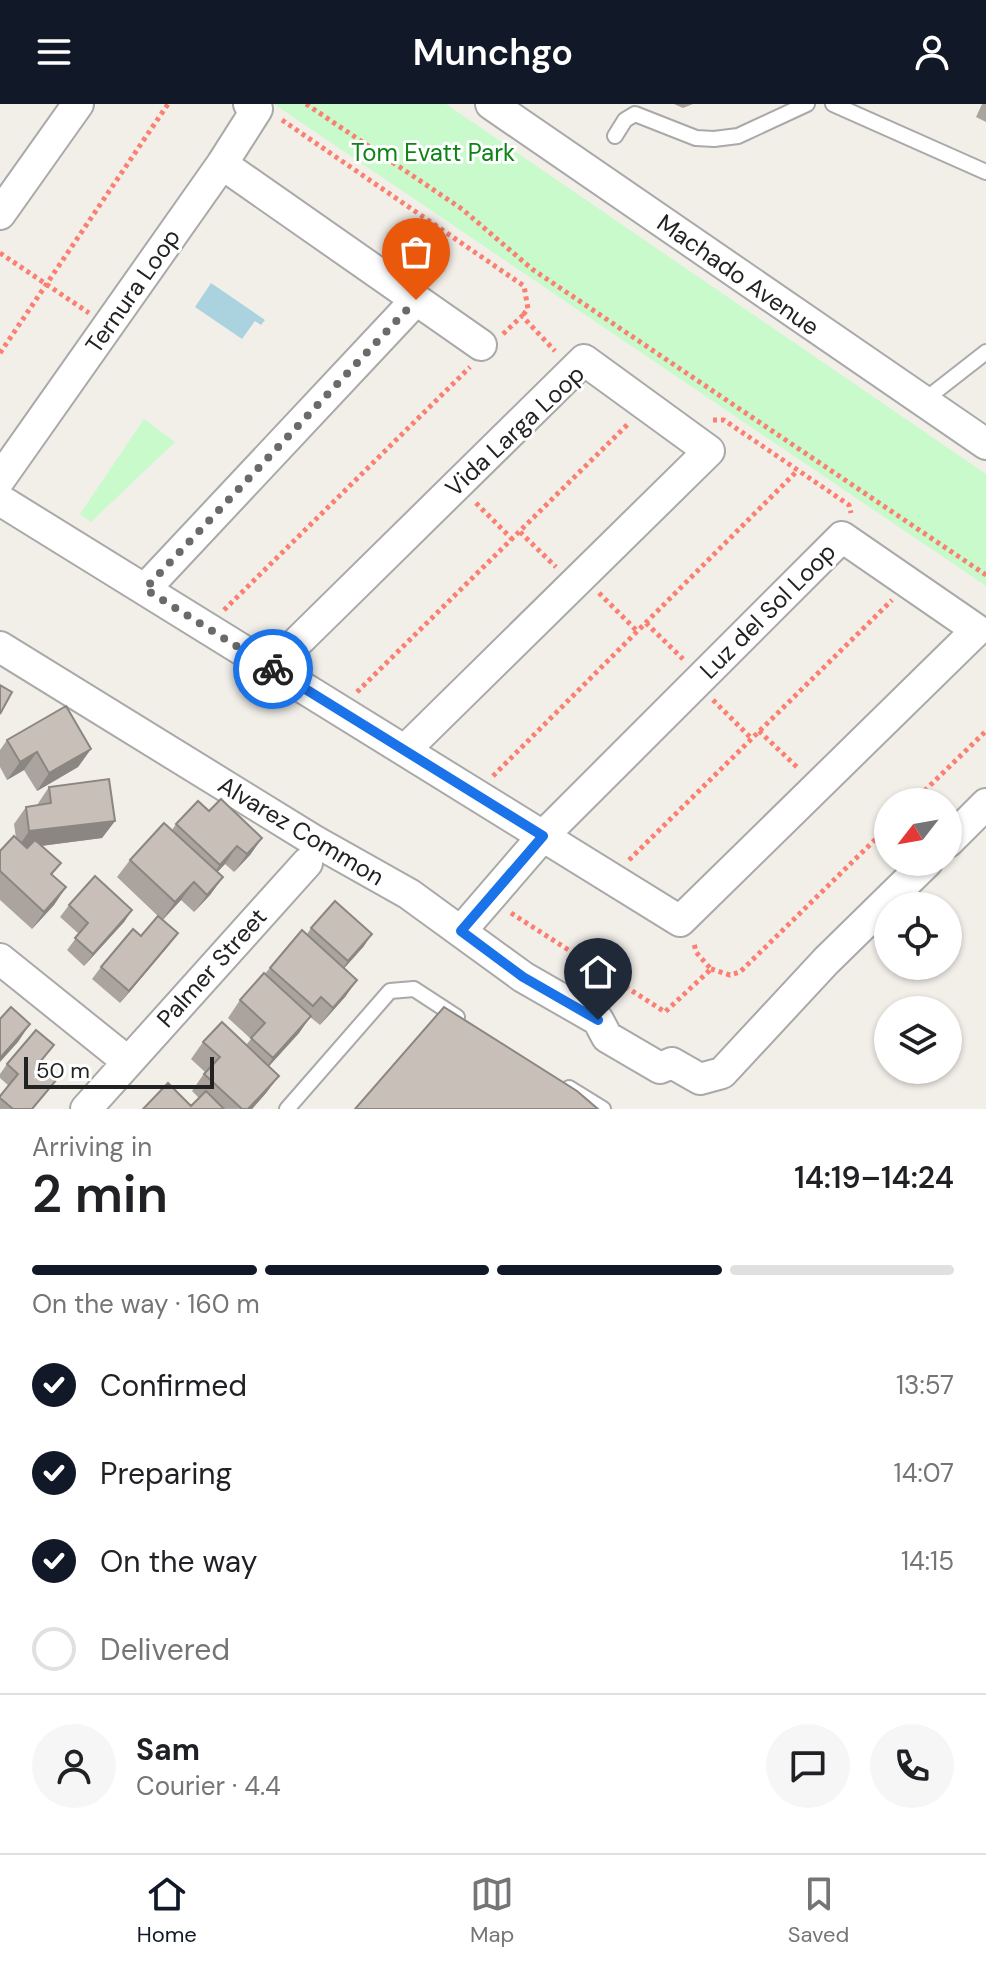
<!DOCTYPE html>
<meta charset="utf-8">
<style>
:root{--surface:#fff;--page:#f6f6f6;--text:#202124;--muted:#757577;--line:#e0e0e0;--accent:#111827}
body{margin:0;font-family:"DM Sans",sans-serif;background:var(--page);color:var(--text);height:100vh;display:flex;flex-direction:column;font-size:30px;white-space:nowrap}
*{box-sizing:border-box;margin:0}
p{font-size:26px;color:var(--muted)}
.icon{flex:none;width:44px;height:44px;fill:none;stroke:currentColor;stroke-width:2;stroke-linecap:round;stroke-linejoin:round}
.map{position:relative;height:1005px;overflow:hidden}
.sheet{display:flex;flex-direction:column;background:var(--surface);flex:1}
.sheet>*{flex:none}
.needle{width:52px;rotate:239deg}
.fabs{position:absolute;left:874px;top:684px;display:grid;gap:16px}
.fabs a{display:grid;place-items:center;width:88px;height:88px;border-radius:50%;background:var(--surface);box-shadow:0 2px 6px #0004;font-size:40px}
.scale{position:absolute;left:24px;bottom:20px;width:190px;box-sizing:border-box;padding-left:8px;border:4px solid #222;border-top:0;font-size:22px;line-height:28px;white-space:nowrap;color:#222;-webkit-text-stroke:6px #fff;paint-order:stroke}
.pin{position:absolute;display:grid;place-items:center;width:68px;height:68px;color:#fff;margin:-82px -34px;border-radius:50% 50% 50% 0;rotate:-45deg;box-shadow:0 0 8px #0007}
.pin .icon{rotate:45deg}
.courier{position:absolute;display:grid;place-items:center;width:80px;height:80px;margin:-40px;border:6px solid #1a73e8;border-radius:50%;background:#fff;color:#222;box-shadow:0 2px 10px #0007}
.head em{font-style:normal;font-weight:600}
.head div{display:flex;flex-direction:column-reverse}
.head{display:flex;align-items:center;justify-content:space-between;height:136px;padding:0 32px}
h1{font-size:52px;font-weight:600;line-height:60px}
.bar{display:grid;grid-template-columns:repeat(4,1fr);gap:12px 8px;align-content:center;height:96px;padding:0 32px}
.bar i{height:10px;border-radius:6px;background:var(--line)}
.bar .current{background:var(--accent)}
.bar p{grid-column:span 4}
.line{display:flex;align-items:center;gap:20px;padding:0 32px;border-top:2px solid var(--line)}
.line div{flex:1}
.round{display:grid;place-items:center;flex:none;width:84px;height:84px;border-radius:42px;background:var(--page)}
ol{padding:0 32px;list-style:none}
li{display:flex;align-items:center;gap:24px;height:88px}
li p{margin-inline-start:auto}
li .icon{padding:8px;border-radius:50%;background:var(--accent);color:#fff;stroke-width:4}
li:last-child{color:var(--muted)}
li i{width:44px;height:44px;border:4px solid var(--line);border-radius:50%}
header{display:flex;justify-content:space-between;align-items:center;height:104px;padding:0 32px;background:var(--accent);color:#fff;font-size:36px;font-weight:600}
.tab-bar{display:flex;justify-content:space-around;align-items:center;height:112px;border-top:2px solid var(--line);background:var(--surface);font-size:22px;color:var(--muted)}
.tab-bar a{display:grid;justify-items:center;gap:4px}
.tab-bar .current{color:var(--accent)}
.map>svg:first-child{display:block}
.park{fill:#c8facc}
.water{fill:#aad3df}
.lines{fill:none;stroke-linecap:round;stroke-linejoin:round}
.lane-casing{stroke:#a9a9a9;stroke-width:18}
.street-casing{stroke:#a9a9a9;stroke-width:34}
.path{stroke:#fa8072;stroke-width:5;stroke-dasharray:4 4;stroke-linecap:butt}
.lane{stroke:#fff;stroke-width:14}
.street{stroke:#fff;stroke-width:30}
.wall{fill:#aba49e}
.shaded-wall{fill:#8b8681}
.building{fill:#c7bfb8;stroke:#8b8681;stroke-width:2}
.done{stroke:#6b6a68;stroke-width:8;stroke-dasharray:0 14.4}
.route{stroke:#1a73e8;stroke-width:10}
.labels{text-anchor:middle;stroke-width:6;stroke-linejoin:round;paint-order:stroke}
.park-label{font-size:24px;fill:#0c8416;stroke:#fff}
.street-label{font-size:24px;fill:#222;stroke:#fff}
</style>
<header><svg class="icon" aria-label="menu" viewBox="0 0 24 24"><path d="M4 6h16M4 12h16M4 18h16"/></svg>Munchgo<svg class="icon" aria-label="person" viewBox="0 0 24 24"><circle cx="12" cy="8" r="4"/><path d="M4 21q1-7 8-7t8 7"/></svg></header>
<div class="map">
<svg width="986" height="1005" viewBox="0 0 986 1005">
<rect width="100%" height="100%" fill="#f2efe9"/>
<!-- park -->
<path class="park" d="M274,0H446L986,370V482Z
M144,315L175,338L91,418L80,410Z"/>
<!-- water -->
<path class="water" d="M211,179L265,216L261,221L255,217L242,235L195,203Z"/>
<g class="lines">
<!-- lane casing -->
<g class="lane-casing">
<path id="lane" d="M833,0L986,68
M615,32L625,16L635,10L696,34L714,35L738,32L807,0
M922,298L986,248
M569,984L603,1005
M287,1005L390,887L414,885L457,913"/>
</g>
<!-- street casing -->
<g class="street-casing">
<path id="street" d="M491,0L986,340
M222,60L481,241
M0,110L78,0
M0,375L222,60L257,5L249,0
M0,396C227,536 454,676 680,817L977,526L842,433L543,732L461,827
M145,485L416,196
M0,543L313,736L409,790L523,873L598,916L607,933L660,964L672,959
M271,564L584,256L709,347L405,646
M948,738L986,700
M0,855L127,957
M672,959L700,975L722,969L826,857L927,758
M86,1005L307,759"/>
</g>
<!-- path -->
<path class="path" d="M306,0L462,105L532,165L986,471
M282,16L524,182L528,205L522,212
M0,149L89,209
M503,230L522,212L555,247
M0,249L168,0
M713,316H724L849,401L851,409
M476,399L512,435
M520,428L556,463
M599,489L638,528
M224,506L470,263
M646,519L683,555
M357,588L629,319
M713,596L752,635
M759,627L799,665
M493,672L798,366
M913,698L986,627
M629,756L892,496
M511,809L665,908L711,865L696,848L694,839
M711,865L730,871L740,868L888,723"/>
<!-- lane -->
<use href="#lane" class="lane"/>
<!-- street -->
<use href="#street" class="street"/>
</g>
<!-- wall -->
<path class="wall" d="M674,0H693L683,4Z
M982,0H986V18L976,13Z
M7,636L91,645L78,663L37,687L24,666L7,676L0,663V646Z
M49,683L115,717L102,734L41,742L61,759L52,771L66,783L54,801L32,825L0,796V747L16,734L14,720L26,703L37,701Z
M209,707L262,734L250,751L234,768L225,760L217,768L223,773L210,791L194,808L181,796L163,816L169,841L120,899L92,875L101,863L141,832L160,814L117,773L130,756L172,726L176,720Z
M69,801L132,806L124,818L84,862L67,846L79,830L60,813Z
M311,824L364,842L344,864L357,876L345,893L320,921L310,913L299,929L269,962L279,972L266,989L252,1005H143L191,1002L199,994L192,987L205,968L191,955L203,938L246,941L251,935L228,914L240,896L270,864L307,830Z
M54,941L40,959L49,986L33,1005H0V992L9,982L0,974V970L7,960Z"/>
<!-- shaded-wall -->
<path class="shaded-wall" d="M91,645L78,663L37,687L49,669Z
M37,648L24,666L7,676L20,658Z
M115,717L102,734L17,745L29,727Z
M262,734L250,751L234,768L247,750Z
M237,742L225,760L207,779L220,761Z
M223,773L210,791L194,808L207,791Z
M194,778L181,796L162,816L175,798Z
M66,783L54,801L32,825L44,808Z
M132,806L124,818L84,862L93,850Z
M178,829L169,841L120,899L129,887Z
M372,830L364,842L340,869L348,857Z
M357,876L345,893L320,921L333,904Z
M311,912L299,929L261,971L273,954Z
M30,920L18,938L0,958V954Z
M279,972L266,989L252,1005H248Z"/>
<!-- building -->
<path class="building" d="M0,581L12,588L0,610Z
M66,602L91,645L49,669L37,648L20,658L7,636Z
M109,675L115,717L29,727L26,703L51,699L49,683Z
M221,695L262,734L247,750L237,742L220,761L176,720L198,697L209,707Z
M164,719L223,773L207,791L194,778L175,798L130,756Z
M14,732L27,744L35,736L61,759L51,770L66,783L44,808L0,767V747Z
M95,772L132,806L93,850L75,834L88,819L69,801Z
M335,797L372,830L348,857L311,824Z
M158,812L178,829L129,887L101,863L133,825L141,832Z
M302,826L357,876L333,904L321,893L313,902L270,864Z
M264,869L311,912L273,954L251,934L265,919L240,896Z
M11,903L30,920L0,954V915Z
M444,903L577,987L598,1005H355Z
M222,918L279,972L248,1005H242L204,970L220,953L203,938Z
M36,926L54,941L39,959L58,974L32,1005H13L0,994V992L18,970L7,960Z
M168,979L191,1002L206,987L224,1005H143Z"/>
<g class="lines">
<!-- done -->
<path class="done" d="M273,565L145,485L416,196"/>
<!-- route -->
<path class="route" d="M273,565L543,732L461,827L523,873L598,916"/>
</g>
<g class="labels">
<!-- park labels -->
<g class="park-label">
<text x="433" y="57">Tom Evatt Park</text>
</g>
<!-- street labels -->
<g class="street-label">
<text transform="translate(738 171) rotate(35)" y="8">Machado Avenue</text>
<text transform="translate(133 187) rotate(-55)" y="8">Ternura Loop</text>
<text transform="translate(515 327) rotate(-43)" y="8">Vida Larga Loop</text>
<text transform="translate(768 507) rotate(-45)" y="8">Luz del Sol Loop</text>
<text transform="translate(301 727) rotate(31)" y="8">Alvarez Common</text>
<text transform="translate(212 864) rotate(-48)" y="8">Palmer Street</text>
</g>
</g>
</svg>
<div class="fabs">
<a><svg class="needle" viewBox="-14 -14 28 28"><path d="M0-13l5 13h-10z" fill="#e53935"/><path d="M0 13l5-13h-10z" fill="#757577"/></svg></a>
<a><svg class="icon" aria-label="locate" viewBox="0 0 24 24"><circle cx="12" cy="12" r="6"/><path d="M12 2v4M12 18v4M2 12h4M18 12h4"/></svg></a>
<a><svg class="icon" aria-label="layers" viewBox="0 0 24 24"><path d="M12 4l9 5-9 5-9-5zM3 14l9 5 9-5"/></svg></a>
</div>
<div class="scale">50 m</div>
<div class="pin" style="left:416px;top:196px;background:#ea580c"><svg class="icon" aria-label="bag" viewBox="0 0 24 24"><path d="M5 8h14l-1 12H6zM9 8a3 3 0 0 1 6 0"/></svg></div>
<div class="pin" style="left:598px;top:916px;background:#1f2937"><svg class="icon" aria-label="home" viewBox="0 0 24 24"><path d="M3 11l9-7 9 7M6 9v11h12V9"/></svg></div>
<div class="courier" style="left:273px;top:565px"><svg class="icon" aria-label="bike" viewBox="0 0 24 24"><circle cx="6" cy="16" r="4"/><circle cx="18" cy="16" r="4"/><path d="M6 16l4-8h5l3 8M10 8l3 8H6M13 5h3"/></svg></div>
</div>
<section class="sheet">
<div class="head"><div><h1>2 min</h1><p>Arriving in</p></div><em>14:19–14:24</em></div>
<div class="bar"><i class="current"></i><i class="current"></i><i class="current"></i><i></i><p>On the way · 160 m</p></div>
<ol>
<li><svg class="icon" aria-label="check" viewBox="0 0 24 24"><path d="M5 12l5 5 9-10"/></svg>Confirmed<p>13:57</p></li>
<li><svg class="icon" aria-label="check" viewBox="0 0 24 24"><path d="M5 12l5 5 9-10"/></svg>Preparing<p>14:07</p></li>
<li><svg class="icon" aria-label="check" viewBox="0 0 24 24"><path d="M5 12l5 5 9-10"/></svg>On the way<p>14:15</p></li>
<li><i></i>Delivered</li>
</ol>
<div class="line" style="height:144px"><a class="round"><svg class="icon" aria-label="person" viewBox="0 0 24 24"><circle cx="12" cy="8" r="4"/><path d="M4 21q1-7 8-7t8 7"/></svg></a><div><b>Sam</b><p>Courier · 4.4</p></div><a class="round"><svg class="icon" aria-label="chat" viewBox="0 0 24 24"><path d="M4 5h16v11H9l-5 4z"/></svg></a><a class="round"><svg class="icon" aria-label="phone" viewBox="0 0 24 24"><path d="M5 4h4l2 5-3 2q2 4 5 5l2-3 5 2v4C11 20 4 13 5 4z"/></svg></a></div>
</section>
<nav class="tab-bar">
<a class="current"><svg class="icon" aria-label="home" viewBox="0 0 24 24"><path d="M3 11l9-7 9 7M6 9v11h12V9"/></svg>Home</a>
<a><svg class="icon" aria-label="map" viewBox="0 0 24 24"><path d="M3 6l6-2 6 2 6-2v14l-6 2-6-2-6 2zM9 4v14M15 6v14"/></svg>Map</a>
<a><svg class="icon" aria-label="saved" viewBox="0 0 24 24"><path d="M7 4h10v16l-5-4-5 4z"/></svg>Saved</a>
</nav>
